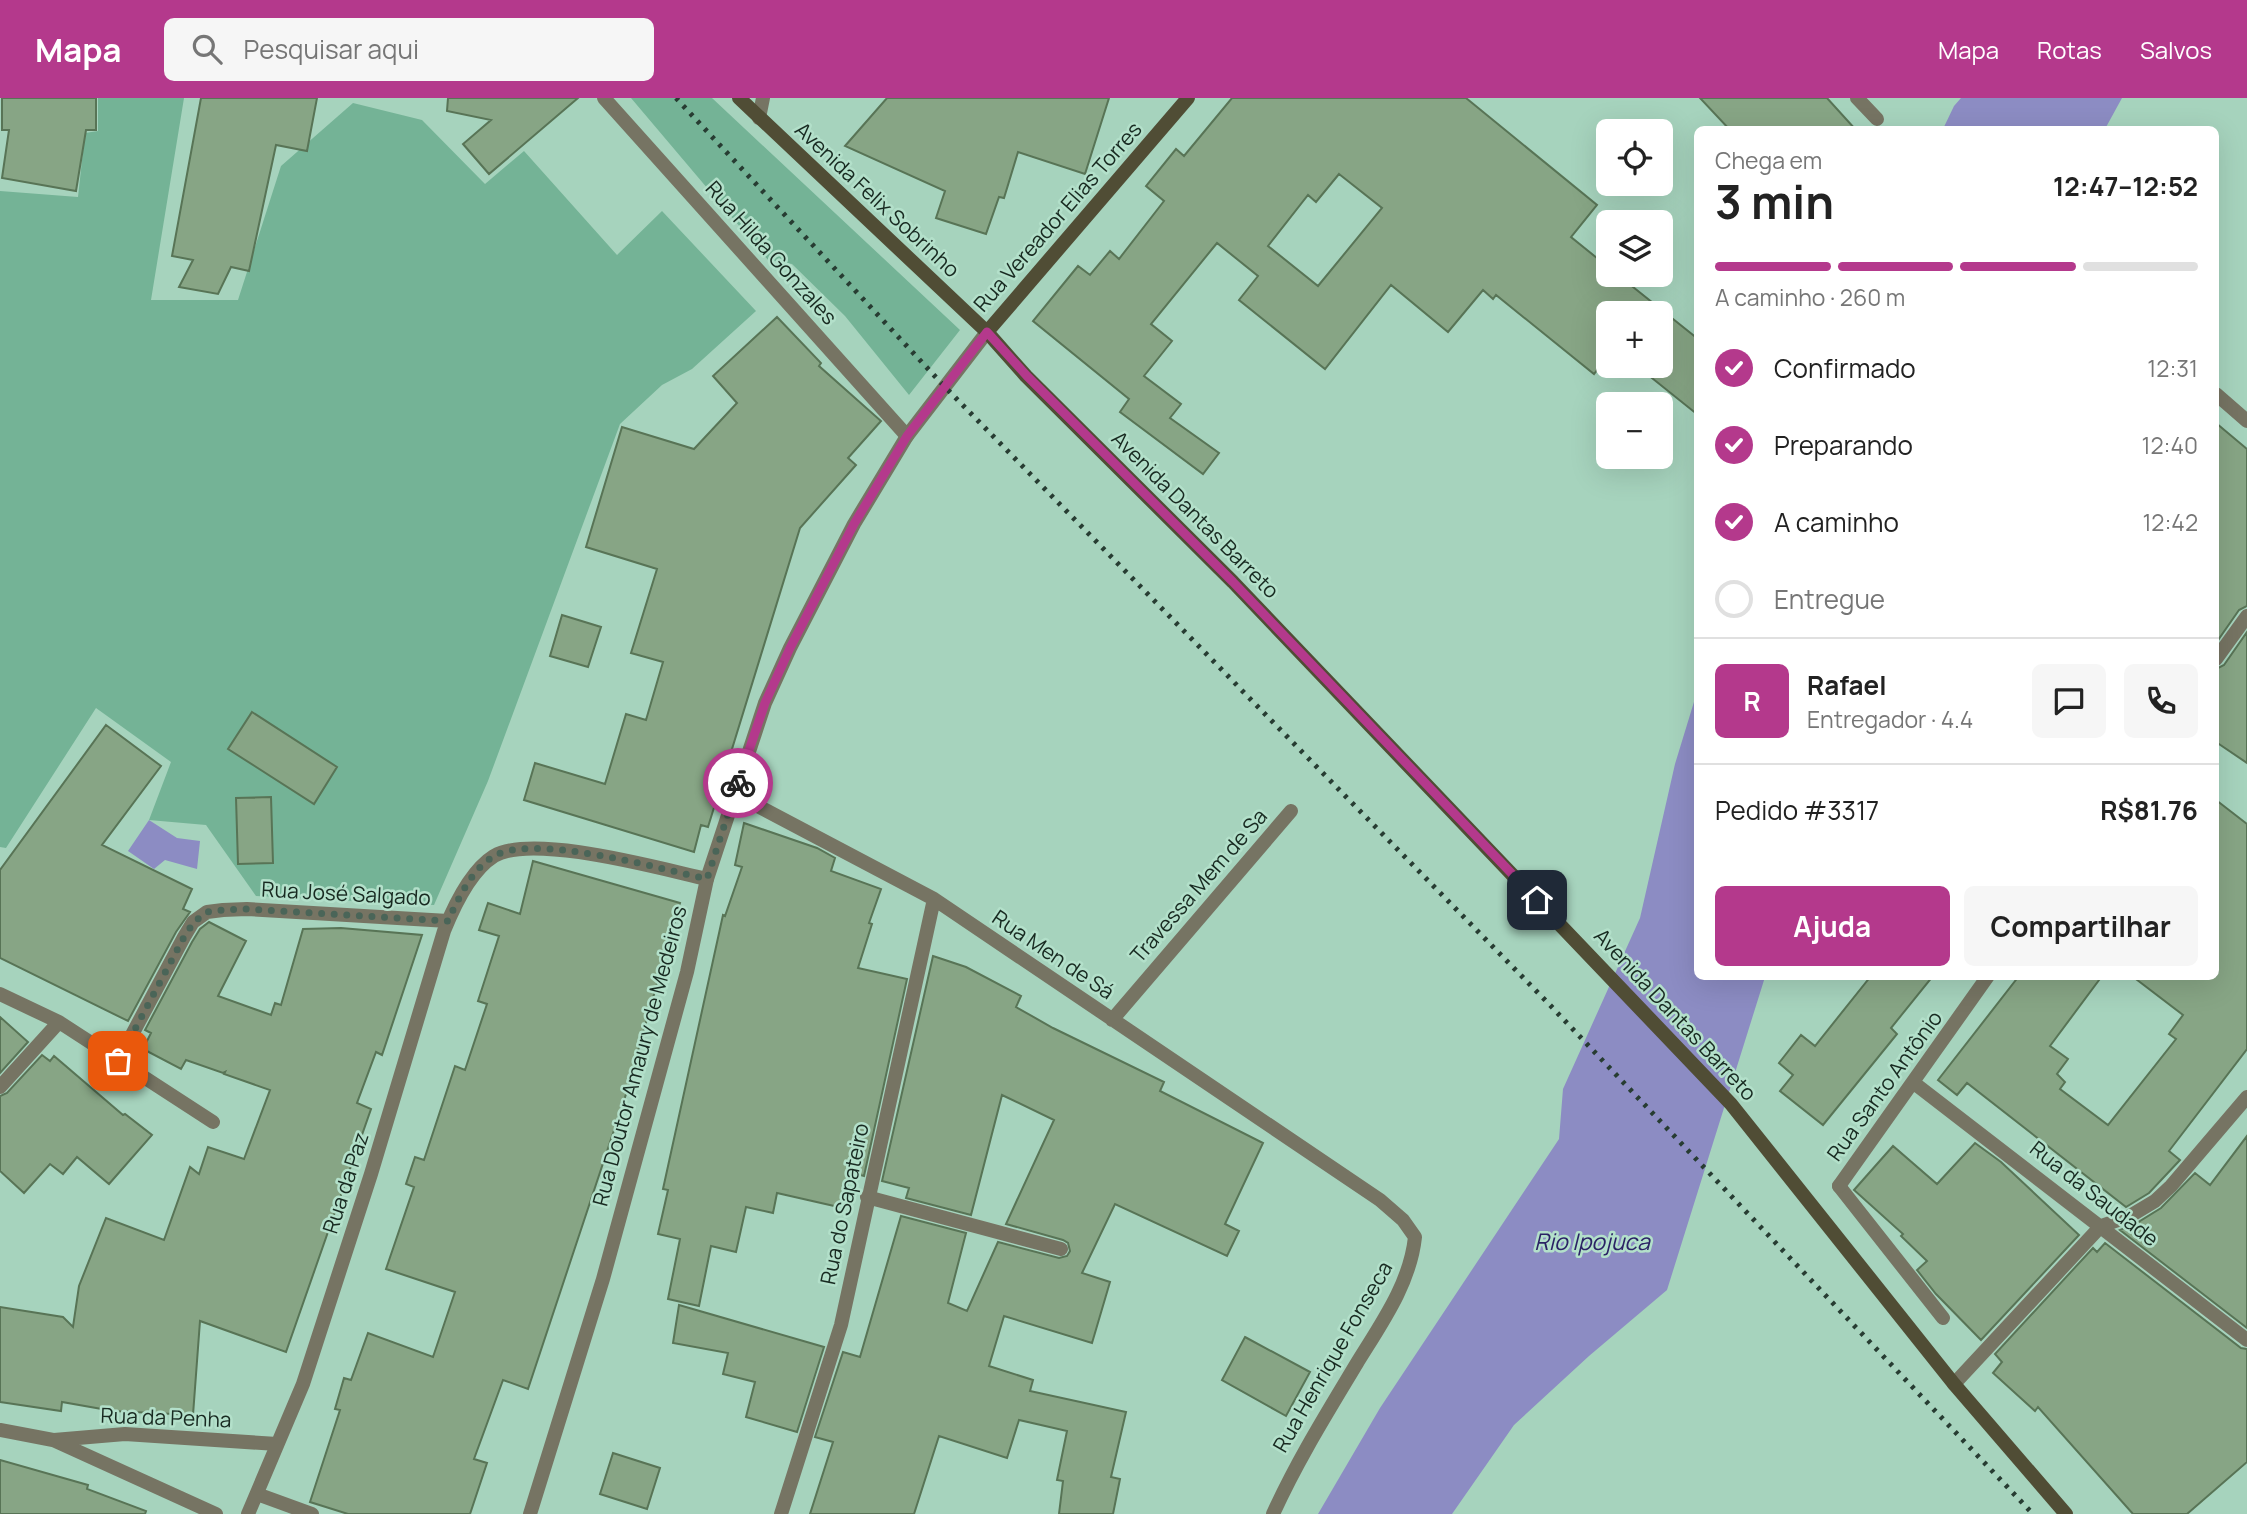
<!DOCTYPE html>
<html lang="pt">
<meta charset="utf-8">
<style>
:root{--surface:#fff;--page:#f6f6f6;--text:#222;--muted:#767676;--line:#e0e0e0;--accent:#b4398c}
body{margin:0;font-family:Manrope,sans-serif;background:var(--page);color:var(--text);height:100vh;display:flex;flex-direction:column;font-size:26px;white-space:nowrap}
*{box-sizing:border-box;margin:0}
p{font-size:23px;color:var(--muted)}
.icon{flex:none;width:38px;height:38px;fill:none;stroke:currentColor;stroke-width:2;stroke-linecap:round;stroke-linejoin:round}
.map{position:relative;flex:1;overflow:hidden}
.sheet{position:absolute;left:1694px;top:28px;width:525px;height:854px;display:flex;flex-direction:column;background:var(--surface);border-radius:10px;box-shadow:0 7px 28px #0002}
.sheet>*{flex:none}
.fabs{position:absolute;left:1596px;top:21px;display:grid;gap:14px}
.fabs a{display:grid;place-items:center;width:77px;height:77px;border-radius:10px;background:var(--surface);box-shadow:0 7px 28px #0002;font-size:35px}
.pin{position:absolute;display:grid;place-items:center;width:60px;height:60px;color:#fff;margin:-30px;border-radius:14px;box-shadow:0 4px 10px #0006}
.courier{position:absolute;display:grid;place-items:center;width:70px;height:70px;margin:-35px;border:5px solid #b4398c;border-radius:50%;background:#fff;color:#222;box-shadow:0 2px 9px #0007}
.head em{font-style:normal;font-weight:700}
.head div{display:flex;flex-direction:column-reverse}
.head{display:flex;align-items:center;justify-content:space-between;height:119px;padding:0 21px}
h1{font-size:46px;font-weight:700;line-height:52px}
.bar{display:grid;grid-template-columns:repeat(4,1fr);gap:10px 7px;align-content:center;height:84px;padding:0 21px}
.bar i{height:9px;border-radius:5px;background:var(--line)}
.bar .selected{background:var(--accent)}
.bar p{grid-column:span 4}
.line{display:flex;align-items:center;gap:18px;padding:0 21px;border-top:2px solid var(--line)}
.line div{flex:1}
.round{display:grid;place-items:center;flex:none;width:74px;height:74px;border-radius:10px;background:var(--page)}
ol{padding:0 21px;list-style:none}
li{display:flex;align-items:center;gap:21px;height:77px}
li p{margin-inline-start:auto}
li .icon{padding:7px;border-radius:50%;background:var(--accent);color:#fff;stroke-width:4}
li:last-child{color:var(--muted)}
li i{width:38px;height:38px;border:4px solid var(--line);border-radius:50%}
.action{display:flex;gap:14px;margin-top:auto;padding:14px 21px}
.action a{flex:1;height:80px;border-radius:10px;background:var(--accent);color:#fff;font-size:28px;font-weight:700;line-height:80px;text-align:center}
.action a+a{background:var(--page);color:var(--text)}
header{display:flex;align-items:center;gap:42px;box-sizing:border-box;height:98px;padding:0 35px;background:var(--accent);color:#fff}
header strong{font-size:33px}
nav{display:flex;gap:38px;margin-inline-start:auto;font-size:24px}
.search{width:490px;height:63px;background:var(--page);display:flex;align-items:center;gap:18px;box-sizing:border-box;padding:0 24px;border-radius:10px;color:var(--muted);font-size:26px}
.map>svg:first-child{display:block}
.green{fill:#74b396}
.water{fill:#8c8cc3}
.building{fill:#87a585;stroke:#587456;stroke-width:2;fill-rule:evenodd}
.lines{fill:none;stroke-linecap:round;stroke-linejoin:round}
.service{stroke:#767463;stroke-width:14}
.minor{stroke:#767463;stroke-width:14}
.tertiary{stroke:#767463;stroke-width:14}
.secondary{stroke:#504d35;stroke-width:14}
.rail{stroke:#273c32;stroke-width:5;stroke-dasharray:3.5 7;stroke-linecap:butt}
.done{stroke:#4a6558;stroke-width:7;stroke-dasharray:0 12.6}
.route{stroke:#b4398c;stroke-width:9}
.labels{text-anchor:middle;stroke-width:5;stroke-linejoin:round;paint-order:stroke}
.street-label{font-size:21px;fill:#182a21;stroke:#b3e0ca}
.water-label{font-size:23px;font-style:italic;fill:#2b2265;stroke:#b3e0ca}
</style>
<header>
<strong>Mapa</strong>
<div class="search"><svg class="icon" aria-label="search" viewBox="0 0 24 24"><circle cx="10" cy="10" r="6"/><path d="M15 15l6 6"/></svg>Pesquisar aqui</div>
<nav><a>Mapa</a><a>Rotas</a><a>Salvos</a></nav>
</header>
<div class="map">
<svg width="2247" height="1416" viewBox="0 0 2247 1416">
<rect width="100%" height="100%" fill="#a6d3bd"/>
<!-- green -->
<path class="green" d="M98,0H184L151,202H238L281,68L353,5L422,22L485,86L524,53L617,157L662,113L756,213L692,271L662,287L620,326L488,683L434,807L256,798L206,727L149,722L171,664L96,610L6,750L0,749V93L78,99L85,35L98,33Z
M631,0H712L960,232L909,297L845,218L792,166L768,162Z"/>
<!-- water -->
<path class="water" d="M1961,0H2122L2105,31H1943L1954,8Z
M1697,594L1698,878L1765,879L1667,1192L1589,1258L1514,1327L1452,1416H1318L1380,1310L1559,1041L1563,991L1640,820L1675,666Z
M149,722L177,740L200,743L197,771L165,762L154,771L128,753Z"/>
<!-- building -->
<path class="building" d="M2,0H96V32H86L76,93L2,80L9,32H2Z
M201,0H317L307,53L276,47L249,173L231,169L218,196L179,189L193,162L172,158Z
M448,0H578L489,76L463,46L491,22L447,13Z
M887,0H1109L1085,76L1018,54L1004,100L999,99L986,136L936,120L945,93L845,48Z
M1232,0H1466L1597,107L1571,139L1608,169V177H1618L1698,241V317L1637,268H1661V215H1608V258L1594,276L1496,197L1493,201L1483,192L1448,234L1391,187L1325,271L1239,202L1258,178L1217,145L1151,226L1172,243L1144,278L1181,306L1170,320L1219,355L1203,376L1120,314L1129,301L1033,223L1078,168L1090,177L1110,153L1119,161L1164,103L1146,88L1176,51L1184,58ZM1339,76L1382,110L1318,188L1268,148L1308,97L1316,104Z
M1700,0H1827L1856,32H1730Z
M777,219L821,265L819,268L881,323L848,360L856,367L800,430L708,729L701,727L694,754L524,702L535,665L605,686L626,616L646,622L663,564L631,555L657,471L586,449L622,329L694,351L737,305L713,278Z
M2216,325L2247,351V508L2239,512L2216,545Z
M562,517L601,529L588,569L550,558Z
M2247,534V665L2216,644V571L2224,567Z
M252,614L337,669L314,706L228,651Z
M106,627L161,668L102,747L192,791L183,811L190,814L176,834L128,923L0,860V772Z
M271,699L273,765L238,766L236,700Z
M2216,702L2247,726V951L2169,1053L2180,1062L2149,1095L2126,1109L1967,985L1957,997L1938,982L2019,878H2102L2050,948L2068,961L2057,976L2065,984L2060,991L2108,1027L2176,941L2169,936L2183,917L2132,878H2216Z
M744,725L817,750L835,760L831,773L881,791L869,825L872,826L858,870L907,881L864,1078L850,1074L843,1110L777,1095L773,1115L746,1109L736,1154L711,1148L699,1208L668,1201L680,1141L658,1136L668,1092L663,1091L723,817L725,818L742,769L735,767Z
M533,763L680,805L637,956L639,957L528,1291L503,1282L474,1361L487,1365L470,1416H348L310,1404L340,1312L335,1311L344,1280L351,1282L368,1235L433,1259L455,1194L386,1171L414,1089L406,1086L415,1059L424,1062L455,968L465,972L487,906L478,903L499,838L479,832L488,805L520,816Z
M209,824L246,843L218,898L271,917L275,905L281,907L303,831L341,830L422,837L382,957L376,954L357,1005L371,1011L286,1254L200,1223L193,1317L113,1313L62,1304L61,1313L0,1304V1209L63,1219L73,1229L79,1188L106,1120L164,1142L190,1069L199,1076L208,1049L244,1061L270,992L224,976L225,974L223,975L186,962L181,971L143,951L151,935L145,932L192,844L200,831Z
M933,858L966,869L1021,898L1016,909L1053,930L1164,984L1160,993L1263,1045L1225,1126L1239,1133L1227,1158L1115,1106L1082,1175L1110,1184L1092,1245L1004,1218L989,1268L1033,1282L1030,1293L1126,1314L1111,1379L1120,1381L1113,1416H1059L1063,1383L1057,1382L1067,1333L1019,1322L1007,1360L939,1338L914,1416H810L833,1344L815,1339L843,1254L860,1259L901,1118L966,1135L948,1205L967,1213L998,1144L1059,1160L1067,1158L1070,1153L1068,1145L1063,1142L1006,1126L1054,1022L1002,997L971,1117L906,1100L909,1090L882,1083Z
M1871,878H1933L1891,930L1897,936L1823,1027L1780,993L1793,977L1779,965L1801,937L1815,948Z
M0,919L28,944L0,975Z
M42,957L50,963L54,958L123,1017L125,1016L152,1037L109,1086L77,1059L63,1076L50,1066L24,1095L0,1073V998L7,995Z
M2247,1038V1230L2120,1132L2135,1126L2161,1110L2195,1075L2210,1087Z
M1975,1045L2001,1064L2079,1137L1981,1242L1936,1196L1917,1172L1927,1163L1901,1138L1903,1136L1854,1092L1893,1048L1937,1086Z
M2105,1145L2241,1250L2247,1251V1364L2187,1416H2133L2038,1309L2035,1313L1993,1275L2002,1264L1995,1256L2093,1150L2097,1154Z
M679,1207L824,1249L797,1334L746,1319L755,1284L723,1276L728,1255L673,1245Z
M1245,1239L1310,1274L1286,1318L1222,1282Z
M613,1355L660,1370L647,1411L600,1396Z
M0,1362L88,1387L87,1391L146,1413L145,1416H0Z"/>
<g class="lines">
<!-- service -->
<path class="service" d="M1839,1088L1943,1220"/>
<!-- minor -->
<path class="minor" d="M604,0L907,338
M1857,0L1877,21
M759,20L763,0
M2216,296L2247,323
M2216,561L2247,518
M735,696L934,801L1380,1102L1403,1122L1415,1139C1410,1186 1381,1226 1357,1265C1327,1315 1297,1363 1273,1416
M0,896L59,924L213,1024
M1112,922L1291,713
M118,963L184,839L193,824L207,814L223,812L247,811L448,823
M1914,985L2247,1242
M0,989L59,924
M1839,1088L1988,878
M867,1099L1061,1151
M1954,1286L2101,1128L2130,1118L2155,1103L2171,1088L2247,999
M0,1332L53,1342L216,1416
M54,1342L125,1336L277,1346
M257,1396L312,1416
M248,1416L303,1286L371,1076L444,833C454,808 470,773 494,758C533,735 661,771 707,781
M781,1416L841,1227L934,801"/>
<!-- tertiary -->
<path class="tertiary" d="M530,1416L603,1181L687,874L707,781L765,605L790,550L854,426L907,338L987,234"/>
<!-- secondary -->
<path class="secondary" d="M739,0L987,234L1026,278L1233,484L1731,1006L1954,1286L2066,1416
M987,234L1188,0"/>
<!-- rail -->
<path class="rail" d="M676,0L944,288L1548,905L2033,1416"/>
</g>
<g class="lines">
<!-- done -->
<path class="done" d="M118,963L184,839L194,824L207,814L223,812L247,811L448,823C458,801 472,771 494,758C533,735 661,771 707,781L738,685"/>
<!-- route -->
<path class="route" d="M738,685L765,605L790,550L854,426L907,338L987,234L1027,278L1233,484L1537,802"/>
</g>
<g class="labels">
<!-- street labels -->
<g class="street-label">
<text transform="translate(877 102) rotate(43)" y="7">Avenida Felix Sobrinho</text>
<text transform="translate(1058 119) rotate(-49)" y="7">Rua Vereador Elias Torres</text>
<text transform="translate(771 155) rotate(48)" y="7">Rua Hilda Gonzales</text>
<text transform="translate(1195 417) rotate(45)" y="7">Avenida Dantas Barreto</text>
<text transform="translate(1199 788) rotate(-49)" y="7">Travessa Mem de Sa</text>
<text transform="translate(346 796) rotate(3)" y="7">Rua José Salgado</text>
<text transform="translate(1053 857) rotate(34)" y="7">Rua Men de Sá</text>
<text transform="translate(1675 917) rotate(47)" y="7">Avenida Dantas Barreto</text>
<text transform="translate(640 958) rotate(-75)" y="7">Rua Doutor Amaury de Medeiros</text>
<text transform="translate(1885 988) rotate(-54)" y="7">Rua Santo Antônio</text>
<text transform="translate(346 1085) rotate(-72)" y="7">Rua da Paz</text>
<text transform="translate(2094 1096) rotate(38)" y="7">Rua da Saudade</text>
<text transform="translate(845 1106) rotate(-78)" y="7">Rua do Sapateiro</text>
<text transform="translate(1333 1259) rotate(-60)" y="7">Rua Henrique Fonseca</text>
<text transform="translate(166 1320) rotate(2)" y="7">Rua da Penha</text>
</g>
<!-- water labels -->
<g class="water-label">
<text x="1592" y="1152">Rio Ipojuca</text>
</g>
</g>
</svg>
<div class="fabs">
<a><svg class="icon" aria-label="locate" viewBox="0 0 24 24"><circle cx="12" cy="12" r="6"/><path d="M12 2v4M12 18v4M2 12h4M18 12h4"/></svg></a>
<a><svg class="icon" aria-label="layers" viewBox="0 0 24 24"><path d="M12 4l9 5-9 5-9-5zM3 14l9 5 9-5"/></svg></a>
<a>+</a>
<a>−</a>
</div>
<div class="pin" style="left:118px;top:963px;background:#ea580c"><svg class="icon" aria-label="bag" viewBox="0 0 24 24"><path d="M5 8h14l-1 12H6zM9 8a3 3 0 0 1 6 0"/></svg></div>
<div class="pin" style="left:1537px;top:802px;background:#1f2937"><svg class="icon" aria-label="home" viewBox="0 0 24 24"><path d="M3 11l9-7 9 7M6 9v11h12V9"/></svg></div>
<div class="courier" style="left:738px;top:685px"><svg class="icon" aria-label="bike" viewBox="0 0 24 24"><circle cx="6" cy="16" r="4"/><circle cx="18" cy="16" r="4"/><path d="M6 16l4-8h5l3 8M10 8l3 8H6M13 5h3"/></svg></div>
<section class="sheet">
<div class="head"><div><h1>3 min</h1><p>Chega em</p></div><em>12:47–12:52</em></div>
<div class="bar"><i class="selected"></i><i class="selected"></i><i class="selected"></i><i></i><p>A caminho · 260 m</p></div>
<ol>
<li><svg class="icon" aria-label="check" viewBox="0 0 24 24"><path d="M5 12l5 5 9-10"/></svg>Confirmado<p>12:31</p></li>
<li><svg class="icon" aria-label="check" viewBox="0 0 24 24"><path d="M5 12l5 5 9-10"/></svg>Preparando<p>12:40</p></li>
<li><svg class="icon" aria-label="check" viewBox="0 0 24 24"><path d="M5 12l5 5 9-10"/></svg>A caminho<p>12:42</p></li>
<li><i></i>Entregue</li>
</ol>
<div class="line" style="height:126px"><b class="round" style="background:var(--accent);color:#fff">R</b><div><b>Rafael</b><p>Entregador · 4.4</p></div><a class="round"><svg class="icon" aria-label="chat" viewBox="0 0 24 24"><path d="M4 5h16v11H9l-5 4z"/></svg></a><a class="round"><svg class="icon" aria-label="phone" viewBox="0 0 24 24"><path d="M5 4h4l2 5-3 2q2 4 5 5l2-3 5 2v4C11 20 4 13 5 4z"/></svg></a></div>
<div class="line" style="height:91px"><div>Pedido #3317</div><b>R$81.76</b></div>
<div class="action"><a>Ajuda</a><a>Compartilhar</a></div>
</section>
</div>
